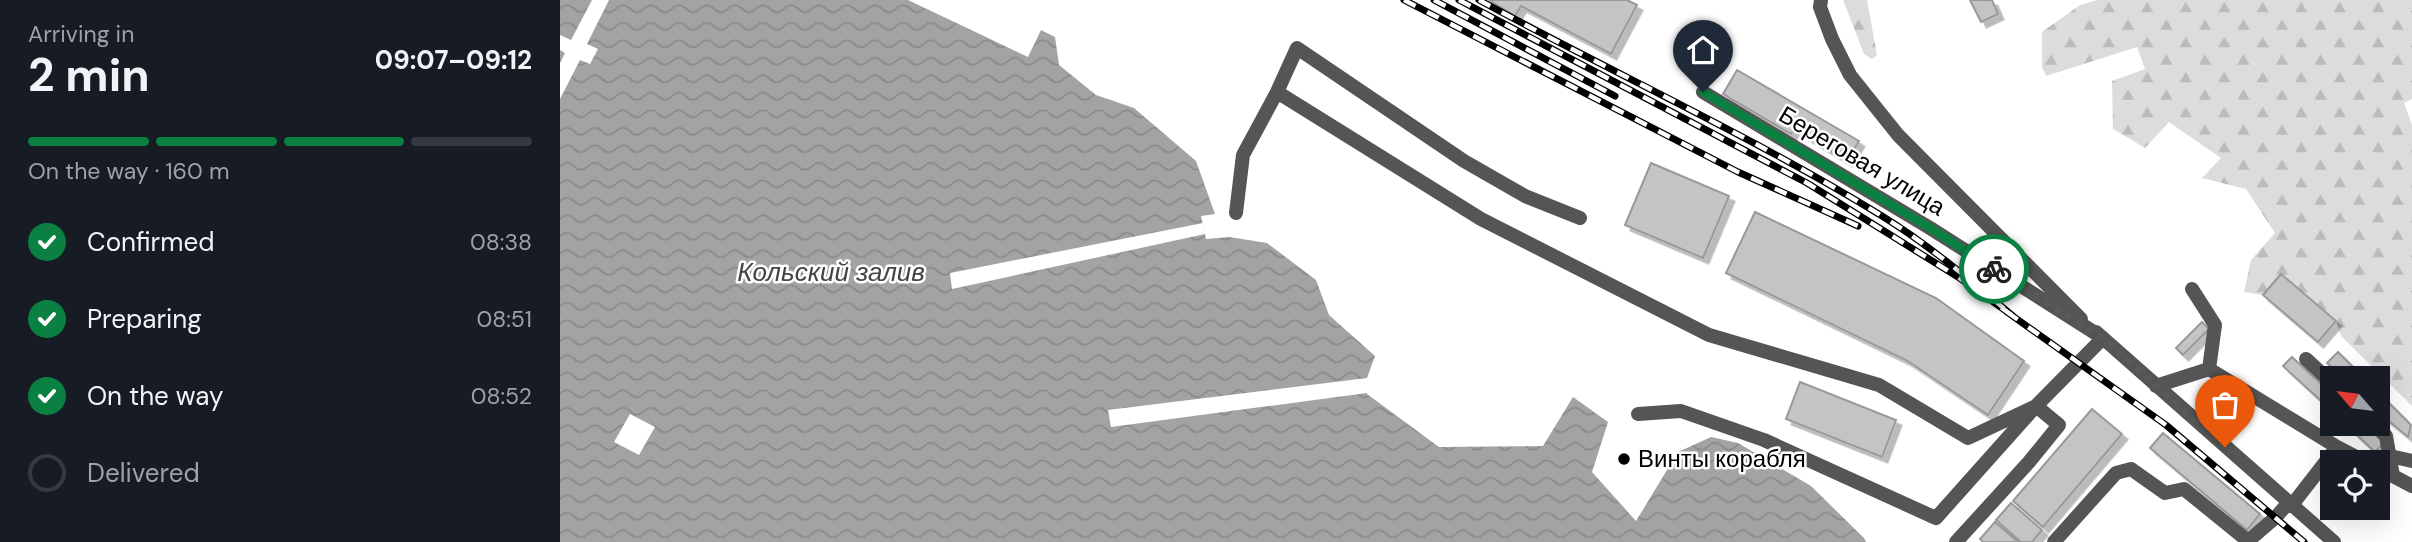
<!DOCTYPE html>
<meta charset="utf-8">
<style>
:root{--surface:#171b24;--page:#242831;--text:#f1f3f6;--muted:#9ea1a6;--line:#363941;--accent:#0b8043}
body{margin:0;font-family:"DM Sans",sans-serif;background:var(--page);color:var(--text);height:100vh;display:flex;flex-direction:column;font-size:26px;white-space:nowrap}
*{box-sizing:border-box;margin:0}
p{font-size:23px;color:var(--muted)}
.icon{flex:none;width:38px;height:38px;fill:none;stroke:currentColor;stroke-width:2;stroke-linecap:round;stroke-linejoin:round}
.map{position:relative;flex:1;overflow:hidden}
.side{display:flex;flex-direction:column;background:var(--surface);width:560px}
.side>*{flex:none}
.needle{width:46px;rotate:298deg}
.controls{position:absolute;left:1760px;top:366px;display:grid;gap:14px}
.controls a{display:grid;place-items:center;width:70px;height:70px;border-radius:0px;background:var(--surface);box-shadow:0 7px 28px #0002;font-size:35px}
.pin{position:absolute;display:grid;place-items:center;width:60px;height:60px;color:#fff;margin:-72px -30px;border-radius:50% 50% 50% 0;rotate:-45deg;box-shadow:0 0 7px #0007}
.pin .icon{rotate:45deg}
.courier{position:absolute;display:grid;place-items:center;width:70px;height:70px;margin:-35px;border:5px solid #0b8043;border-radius:50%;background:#fff;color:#222;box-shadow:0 2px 9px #0007}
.headline em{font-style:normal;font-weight:700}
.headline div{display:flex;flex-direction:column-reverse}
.headline{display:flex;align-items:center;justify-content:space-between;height:119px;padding:0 28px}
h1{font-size:46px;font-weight:700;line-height:52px}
.bar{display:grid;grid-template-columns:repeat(4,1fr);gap:10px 7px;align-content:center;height:84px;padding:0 28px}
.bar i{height:9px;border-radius:5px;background:var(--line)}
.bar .current{background:var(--accent)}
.bar p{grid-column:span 4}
ol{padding:0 28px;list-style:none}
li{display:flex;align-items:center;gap:21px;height:77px}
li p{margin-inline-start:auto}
li .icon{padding:7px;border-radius:50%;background:var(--accent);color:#fff;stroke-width:4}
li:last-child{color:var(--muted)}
li i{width:38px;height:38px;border:4px solid var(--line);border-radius:50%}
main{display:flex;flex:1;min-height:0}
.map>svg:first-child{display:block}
.forest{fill:url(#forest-firs)}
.water{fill:url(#water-waves)}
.pier{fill:#fff}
.building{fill:#c4c4c4;stroke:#999;stroke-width:2;filter:url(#shadow)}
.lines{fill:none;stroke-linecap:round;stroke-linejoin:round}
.minor{stroke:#555;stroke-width:14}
.rail-casing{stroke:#000;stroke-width:7}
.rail{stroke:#fff;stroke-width:4.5;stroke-dasharray:13;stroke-linecap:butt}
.done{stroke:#595959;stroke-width:7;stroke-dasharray:0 12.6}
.route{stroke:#0b8043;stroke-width:9}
.poi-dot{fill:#000;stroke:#fff;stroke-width:2.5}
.labels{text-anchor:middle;stroke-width:5;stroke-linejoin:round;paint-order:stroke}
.street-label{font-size:24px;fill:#000;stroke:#fff}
.poi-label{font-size:24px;fill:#000;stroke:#fff;text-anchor:start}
.water-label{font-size:26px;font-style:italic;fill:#444;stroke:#fff}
</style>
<main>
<section class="side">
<div class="headline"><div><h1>2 min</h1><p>Arriving in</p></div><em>09:07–09:12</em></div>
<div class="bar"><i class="current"></i><i class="current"></i><i class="current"></i><i></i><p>On the way · 160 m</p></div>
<ol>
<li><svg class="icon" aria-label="check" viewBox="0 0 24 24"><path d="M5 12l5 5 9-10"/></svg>Confirmed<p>08:38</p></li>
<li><svg class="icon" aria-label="check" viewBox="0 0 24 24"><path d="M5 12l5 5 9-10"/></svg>Preparing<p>08:51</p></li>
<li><svg class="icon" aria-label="check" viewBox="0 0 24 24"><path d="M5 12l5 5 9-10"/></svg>On the way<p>08:52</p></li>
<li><i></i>Delivered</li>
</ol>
</section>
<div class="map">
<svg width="1852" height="542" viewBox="0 0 1852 542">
<defs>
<pattern id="forest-firs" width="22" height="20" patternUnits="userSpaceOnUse" patternTransform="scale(1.75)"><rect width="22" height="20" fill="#dcdcdc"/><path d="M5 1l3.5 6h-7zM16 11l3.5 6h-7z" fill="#bbb"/></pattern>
<pattern id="water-waves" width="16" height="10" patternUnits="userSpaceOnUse" patternTransform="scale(1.75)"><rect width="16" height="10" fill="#a3a3a3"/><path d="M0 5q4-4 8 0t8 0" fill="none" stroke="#8b8b8b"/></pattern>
<filter id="shadow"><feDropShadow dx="5.5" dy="5.5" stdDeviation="0" flood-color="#0004"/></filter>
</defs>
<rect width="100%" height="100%" fill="#fff"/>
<!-- forest -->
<path class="forest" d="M1283,0H1307L1317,55L1312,59L1304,54Z
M1537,0H1852V99L1844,103L1852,125V406L1781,336L1776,321L1721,275L1703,295L1684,292L1691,260L1715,233L1686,189L1642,178L1661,158L1609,122L1585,148L1553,129L1552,81L1585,69L1577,47L1486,76L1482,67V32L1520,5Z"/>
<!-- water -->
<path class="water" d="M0,0H348L468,57L481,30L495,37L499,65L536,95L574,108L636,161L655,214L641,216L646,239L669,237L707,243L756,280L769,315L815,356L807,378V394L879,447L983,446L1013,397L1048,422L1032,472L1076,521L1118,452L1151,437L1178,443L1251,486L1304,538L1306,542H0Z"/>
<!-- pier -->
<path class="pier" d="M32,0H49L27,44L38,49L30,64L20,60L0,99V63L5,53L0,50V35L11,40Z
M643,223L645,234L392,289L390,273Z
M807,378V393L551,427L548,410Z
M70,414L95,427L79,455L54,442Z"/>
<!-- building -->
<path class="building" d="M929,0H1067L1077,5L1051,54L961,6L955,16Z
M1410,0H1432L1438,14L1421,22Z
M1177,70L1299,141L1287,161L1234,129L1231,134L1163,94Z
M1091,163L1169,196L1143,258L1065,225Z
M1195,212L1376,298L1464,361L1428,415L1346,360L1166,273Z
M1721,274L1776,321L1758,342L1703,295Z
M1642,322L1649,329L1623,355L1616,348Z
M1778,352L1804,378H1783L1767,363Z
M1732,357L1773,395V412L1723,366Z
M1240,382L1336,420L1322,457L1226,419Z
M1818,392L1851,425L1848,437L1818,412Z
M1532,409L1562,434L1483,527L1453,501Z
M1785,424H1803L1824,443L1815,452Z
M1603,433L1700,514L1687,530L1590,448Z
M1451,503L1482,530L1472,542H1461L1436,520Z
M1435,522L1458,542H1423L1420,539Z"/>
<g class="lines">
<!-- minor -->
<path class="minor" d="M1261,0L1260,7L1272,39L1290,75L1338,135L1521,319
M717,92L737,48L904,161L965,196L1020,218
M676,213L683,155L717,92L921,219L1149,335L1319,385L1408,438L1476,406L1499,425L1469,462L1396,542
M1632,289L1655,325L1649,369
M1536,332L1774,542
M1746,359L1773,384
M1596,386L1649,369L1777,447L1806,462
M1078,414L1121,411L1204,440L1376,518L1476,406L1543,338L1370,228L1143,92
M1814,424L1826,436L1833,476
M1830,456L1852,461
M1818,468L1852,486
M1732,505L1777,447
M1494,542L1556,473L1571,469L1605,493L1624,489L1688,541
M1687,542L1716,517L1729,502"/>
<!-- rail casing -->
<g class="rail-casing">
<path id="rail" d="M844,0L1178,172L1298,226
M874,0L1055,96
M899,0L1247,183L1398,277L1453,316C1411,281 1369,245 1322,216C1192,136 1053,73 919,0
M1447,312L1606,425L1744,542"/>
</g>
<!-- rail -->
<use href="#rail" class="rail"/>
</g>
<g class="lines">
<!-- done -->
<path class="done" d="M1434,269L1543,338L1665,447"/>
<!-- route -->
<path class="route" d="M1143,92L1370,228L1434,269"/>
</g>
<!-- markers -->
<circle class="poi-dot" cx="1064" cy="459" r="7"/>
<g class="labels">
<!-- street labels -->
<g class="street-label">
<text transform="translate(1302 161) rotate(31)" y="8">Береговая улица</text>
</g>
<!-- poi labels -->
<g class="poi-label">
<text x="1078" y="467">Винты корабля</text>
</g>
<!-- water labels -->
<g class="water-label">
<text x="271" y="281">Кольский залив</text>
</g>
</g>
</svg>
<div class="controls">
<a><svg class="needle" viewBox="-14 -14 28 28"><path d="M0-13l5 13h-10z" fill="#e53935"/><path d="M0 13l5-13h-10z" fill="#9ea1a6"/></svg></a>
<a><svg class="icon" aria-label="locate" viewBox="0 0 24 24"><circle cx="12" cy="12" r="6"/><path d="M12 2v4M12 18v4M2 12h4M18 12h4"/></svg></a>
</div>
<div class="pin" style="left:1665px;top:447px;background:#ea580c"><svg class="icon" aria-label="bag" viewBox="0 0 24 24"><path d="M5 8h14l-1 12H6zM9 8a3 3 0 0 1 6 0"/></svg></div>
<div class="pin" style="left:1143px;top:92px;background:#1f2937"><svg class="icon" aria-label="home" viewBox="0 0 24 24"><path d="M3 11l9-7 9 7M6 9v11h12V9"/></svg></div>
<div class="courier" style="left:1434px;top:269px"><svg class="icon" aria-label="bike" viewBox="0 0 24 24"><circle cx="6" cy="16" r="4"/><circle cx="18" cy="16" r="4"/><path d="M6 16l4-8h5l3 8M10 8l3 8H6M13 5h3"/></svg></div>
</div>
</main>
